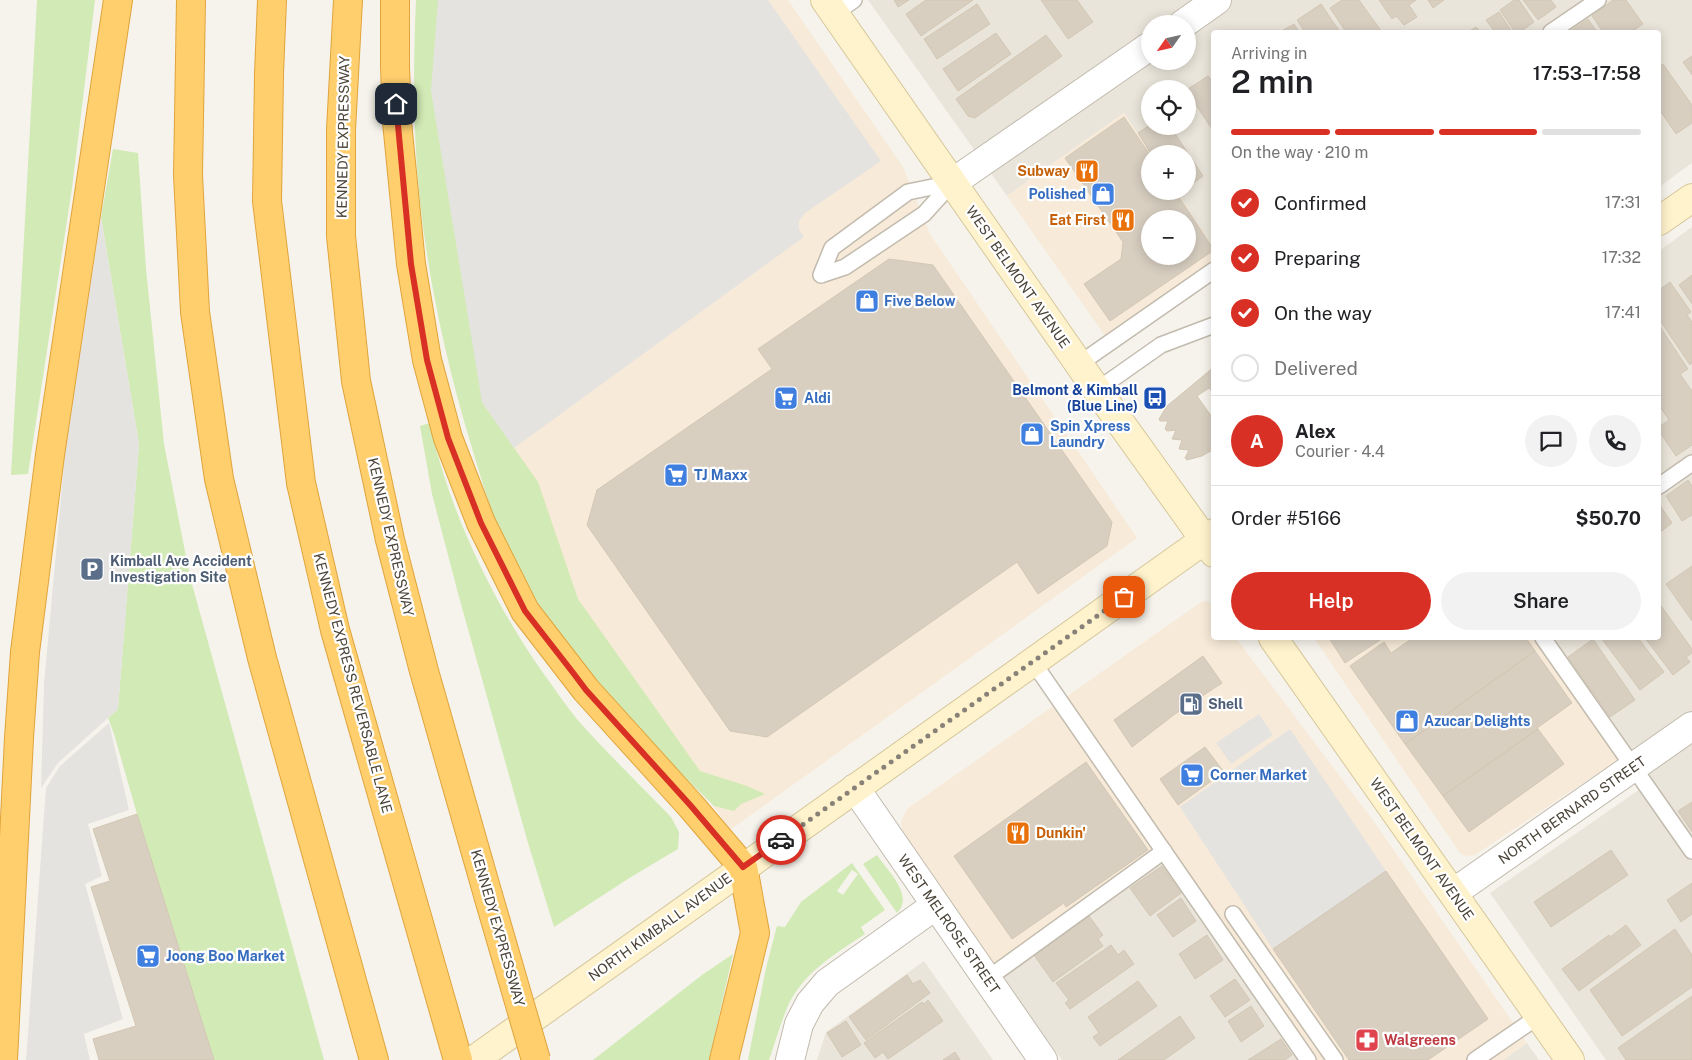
<!DOCTYPE html>
<meta charset="utf-8">
<style>
:root{--surface:#fff;--page:#f2f2f2;--text:#202124;--muted:#757577;--line:#e0e0e0;--accent:#d93025}
body{margin:0;font-family:"Public Sans",sans-serif;background:var(--page);color:var(--text);height:100vh;display:flex;flex-direction:column;font-size:19px;white-space:nowrap}
*{box-sizing:border-box;margin:0}
p{font-size:16px;color:var(--muted)}
.icon{flex:none;width:28px;height:28px;fill:none;stroke:currentColor;stroke-width:2;stroke-linecap:round;stroke-linejoin:round}
.map{position:relative;flex:1;overflow:hidden}
.panel{position:absolute;left:1211px;top:30px;width:450px;height:610px;display:flex;flex-direction:column;background:var(--surface);border-radius:5px;box-shadow:0 2px 12px #0003}
.panel>*{flex:none}
.needle{width:32px;rotate:236deg}
.tools{position:absolute;left:1141px;top:15px;display:grid;gap:10px}
.tools a{display:grid;place-items:center;width:55px;height:55px;border-radius:50%;background:var(--surface);box-shadow:0 2px 12px #0003;font-size:25px}
.pin{position:absolute;display:grid;place-items:center;width:42px;height:42px;color:#fff;margin:-21px;border-radius:10px;box-shadow:0 2px 8px #0006}
.courier{position:absolute;display:grid;place-items:center;width:50px;height:50px;margin:-25px;border:4px solid #d93025;border-radius:50%;background:#fff;color:#222;box-shadow:0 1px 6px #0007}
.summary em{font-style:normal;font-weight:600}
.summary div{display:flex;flex-direction:column-reverse}
.summary{display:flex;align-items:center;justify-content:space-between;height:85px;padding:0 20px}
h1{font-size:32px;font-weight:600;line-height:38px}
.bar{display:grid;grid-template-columns:repeat(4,1fr);gap:8px 5px;align-content:center;height:60px;padding:0 20px}
.bar i{height:6px;border-radius:4px;background:var(--line)}
.bar .on{background:var(--accent)}
.bar p{grid-column:span 4}
.line{display:flex;align-items:center;gap:12px;padding:0 20px;border-top:1px solid var(--line)}
.line div{flex:1}
.round{display:grid;place-items:center;flex:none;width:52px;height:52px;border-radius:26px;background:var(--page)}
ol{padding:0 20px;list-style:none}
li{display:flex;align-items:center;gap:15px;height:55px}
li p{margin-inline-start:auto}
li .icon{padding:5px;border-radius:50%;background:var(--accent);color:#fff;stroke-width:4}
li:last-child{color:var(--muted)}
li i{width:28px;height:28px;border:2px solid var(--line);border-radius:50%}
.cta{display:flex;gap:10px;margin-top:auto;padding:10px 20px}
.cta a{flex:1;height:58px;border-radius:30px;background:var(--accent);color:#fff;font-size:20px;font-weight:600;line-height:58px;text-align:center}
.cta a+a{background:var(--page);color:var(--text)}
.map>svg:first-child{display:block}
.residential{fill:#eae5da;fill-rule:evenodd}
.commercial{fill:#f7ead8;fill-rule:evenodd}
.green{fill:#d2eab5;fill-rule:evenodd}
.parking{fill:#e5e3e0}
.building{fill:#d8cfc1;stroke:#d3c7b4;fill-rule:evenodd}
.lines{fill:none;stroke-linecap:round;stroke-linejoin:round}
.lane-casing{stroke:#c2bbae;stroke-width:18}
.street-casing{stroke:#c2bbae;stroke-width:30}
.secondary-casing{stroke:#d6c79b;stroke-width:30}
.highway-casing{stroke:#e0a43c;stroke-width:30}
.lane{stroke:#fff;stroke-width:15}
.street{stroke:#fff;stroke-width:28}
.secondary{stroke:#fff3cd;stroke-width:28}
.highway{stroke:#ffcf6e;stroke-width:28}
.highway-bridge-casing{stroke:#e0a43c;stroke-width:30;stroke-linecap:butt}
.highway-bridge{stroke:#ffcf6e;stroke-width:28}
.done{stroke:#878178;stroke-width:5;stroke-dasharray:0 9}
.route{stroke:#d93025;stroke-width:6}
.labels{text-anchor:middle;stroke-width:4.5;stroke-linejoin:round;paint-order:stroke}
.street-label{font-size:14px;fill:#4b4439;stroke:#fff}
.food-label{font-size:14px;font-weight:bold;fill:#c56008;stroke:#fff;text-anchor:end}
.shop-label{font-size:14px;font-weight:bold;fill:#366cbe;stroke:#fff;text-anchor:start}
.transit-label{font-size:14px;font-weight:bold;fill:#164399;stroke:#fff;text-anchor:end}
.service-label{font-size:14px;font-weight:bold;fill:#4e5e75;stroke:#fff;text-anchor:start}
.health-label{font-size:14px;font-weight:bold;fill:#be3a42;stroke:#fff;text-anchor:start}
</style>
<div class="map">
<svg width="1692" height="1060" viewBox="0 0 1692 1060">
<rect width="100%" height="100%" fill="#f6f3ec"/>
<!-- residential -->
<path class="residential" d="M868,0H1692V163L1659,187V32H1214V248L1176,191H1188V154H1151L1124,113L1007,196ZM1150,24H1188V61H1150ZM1150,89H1188V126H1150Z
M1692,227V1060H1606L1490,893L1646,785L1543,638H1659V251Z
M1164,851L1308,1060H1062L997,971Z
M924,961L993,1060H817L826,1032Z
M1527,1043L1539,1060H1503Z"/>
<!-- commercial -->
<path class="commercial" d="M434,0H788L903,167L930,234L1137,538L730,830L574,605L475,401L425,100Z
M1124,113L1151,154L1150,191H1176L1214,248V270L1110,343L1007,196ZM1150,219H1188V256H1150Z
M1206,601L1210,602L1214,607V638H1236L1375,823L1527,1043L1503,1060H1308L1164,852L997,971L903,834L901,822L907,809L1201,602Z
M1314,638H1543L1625,755L1475,855L1466,856L1460,853Z"/>
<!-- green -->
<path class="green" d="M37,0H95L72,188L28,474L11,475Z
M416,0H476L482,402L538,482L578,599L700,771L747,786L765,794L741,804L734,811L714,806C664,757 615,706 572,650C550,621 527,590 511,557C492,519 481,478 469,438C446,361 429,282 420,202C413,135 413,67 416,0Z
M113,149L138,153L146,269L164,444L190,577L324,1060H214L137,814L114,734L108,718L118,709L139,444L101,217Z
M430,423C449,513 497,611 551,684C559,695 567,707 576,718C606,752 639,784 671,817L679,832L678,849L631,877L554,927L528,843L459,597L432,494L420,426Z
M877,855C887,870 915,896 897,913L863,864Z
M852,863L885,910L861,927L865,934C835,954 802,973 787,1008C780,1025 775,1043 769,1060H748L766,968L777,926L785,927L801,902ZM852,870L858,874L843,895L837,891Z
M733,954L709,1060H593L702,975Z"/>
<!-- parking -->
<path class="parking" d="M438,0H768L881,161L805,213L799,221V229L804,237L514,448L482,402L431,91Z
M101,217L139,444L118,709L58,763L41,788L44,684L65,453Z
M1259,714L1273,735L1231,764L1216,743Z
M109,723L129,810L88,824L102,876L85,884L123,1019L84,1034L90,1060H26L46,788L60,766Z
M1290,729L1386,871L1273,949L1180,807Z"/>
<!-- building -->
<path class="building" d="M894,0H909L898,7Z
M926,0H973L921,36L906,14Z
M1041,0H1077L1093,22L1068,39Z
M1342,0H1359L1382,32H1346L1330,8Z
M1379,0H1416L1409,5L1417,17L1404,25L1396,16L1392,19Z
M1428,0H1444L1433,8Z
M1514,0H1519L1534,22L1520,32H1515L1500,10Z
M1523,0H1551L1556,7L1538,20Z
M1613,0H1626L1643,24L1631,32H1603L1592,16Z
M977,4L990,24L937,59L924,39Z
M1321,4L1340,32H1305L1297,20Z
M1499,12L1512,32H1495L1486,20Z
M1588,19L1597,32H1569Z
M1294,24L1299,32H1280Z
M1476,27L1481,32H1468Z
M996,33L1011,54L958,91L943,69Z
M1046,35L1062,56L975,118L968,116L956,99Z
M1692,56V75L1683,62Z
M1663,64L1692,105V123L1676,134L1659,109V67Z
M1208,76L1214,84V132L1188,93V89Z
M1124,117L1150,155V191H1175L1214,250L1110,321L1084,284L1121,259L1123,242L1065,158ZM1150,219H1188V256H1150Z
M1150,125V126H1170L1203,176L1188,187V154H1151L1138,133Z
M889,259L933,265L1112,522L1107,546L1038,594L1017,562L767,737L730,731L587,525L597,490L772,369L758,349Z
M1692,275V304L1679,285Z
M1670,282L1691,312L1687,315L1692,322V363L1690,365L1659,319V290Z
M1659,325L1688,369L1680,374L1692,391V445L1676,456L1659,431V427L1669,420L1659,405Z
M1214,367V449L1202,456L1187,460L1185,458L1189,450L1179,449L1182,440L1172,439L1176,430L1167,431L1165,429L1168,421H1160L1159,419L1167,406Z
M1209,388L1214,394V420L1197,396Z
M1688,480L1692,486V515L1682,521L1666,496Z
M1659,504L1672,523L1659,533Z
M1692,566V621L1666,584Z
M1659,603L1692,649V653L1686,657L1690,662L1673,675L1645,638H1659Z
M1329,638H1383L1345,663Z
M1413,638H1526L1535,651L1405,744L1350,666L1384,642L1391,653Z
M1604,638H1638L1664,672L1640,690L1602,639Z
M1593,639L1635,700L1610,717L1568,657Z
M1535,651L1572,703L1537,728L1538,729L1443,796L1405,744Z
M1203,656L1222,683L1175,714L1132,747L1114,720Z
M1538,729L1564,764L1469,832L1443,796Z
M1205,747L1224,772L1178,805L1160,779Z
M1086,762L1148,850L1066,907L1064,903L1012,939L954,856Z
M1692,802V832L1678,811Z
M137,814L214,1060H99L93,1039L136,1026L91,887L110,881L93,829Z
M1611,850L1628,875L1551,927L1534,902Z
M1162,866L1181,893L1150,916L1130,888Z
M1386,871L1488,1019L1428,1060H1349L1273,949Z
M1692,883V914L1681,922L1667,900Z
M1181,898L1196,921L1173,937L1157,915Z
M1089,916L1103,935L1098,939L1103,946L1053,982L1034,955Z
M1626,925L1641,945L1579,991L1562,969L1609,935L1610,937Z
M1675,929L1692,955V987L1622,1036L1590,990Z
M1207,935L1223,960L1195,979L1179,954Z
M1111,945L1118,955L1124,950L1134,964L1070,1009L1065,1003L1069,1000L1056,983Z
M907,975L913,984L920,980L930,993L866,1040L849,1017Z
M1235,979L1250,1000L1225,1017L1210,996Z
M1138,981L1157,1006L1100,1046L1093,1037L1099,1033L1088,1017Z
M1692,996V1060H1626L1618,1048Z
M928,1000L943,1021L888,1059L883,1052L875,1058L864,1043L922,1002L924,1004Z
M1251,1006L1264,1026L1241,1042L1228,1021Z
M1180,1016L1195,1038L1164,1060H1118Z
M846,1021L861,1045L842,1057L827,1033Z
M1281,1039L1292,1055L1285,1060H1248Z
M955,1052L960,1060H943Z"/>
<g class="lines">
<!-- lane casing -->
<g class="lane-casing">
<path id="lane" d="M834,14L854,0
M1551,32L1598,0
M821,275L832,248L908,192L952,183
M821,275L845,267L924,214L952,183
M1079,364L1214,270
M1097,390L1161,345L1214,325
M1659,486L1692,463
M1543,638L1692,851
M1033,662L1308,1060
M1233,914L1335,1060
M987,979L1164,851
M1475,1060L1539,1016"/>
</g>
<!-- street casing -->
<g class="street-casing">
<path id="street" d="M1183,24L1217,0
M952,183L1150,46
M855,788L1043,1060
M1453,893L1692,726
M790,1060L799,1024L810,1003L827,983L936,905"/>
</g>
<!-- secondary casing -->
<g class="secondary-casing">
<path id="secondary" d="M825,0L1097,390L1214,553
M1659,221L1692,198
M1273,638L1570,1060
M474,1060L1214,533"/>
</g>
<!-- highway casing -->
<g class="highway-casing">
<path id="highway" d="M191,0L188,175L195,312L219,479L262,658L374,1060
M272,0L269,74L267,201L301,483L335,630L458,1060
M348,0L341,130V236L356,381L390,540L424,671L488,895
M395,0V67L397,122L411,264L427,360L448,438L481,523L525,611L586,690L691,806L743,867L755,933L724,1060
M3,1060L19,738L25,652L50,455L118,0"/>
</g>
<!-- lane -->
<use href="#lane" class="lane"/>
<!-- street -->
<use href="#street" class="street"/>
<!-- secondary -->
<use href="#secondary" class="secondary"/>
<!-- highway -->
<use href="#highway" class="highway"/>
<!-- highway-bridge casing -->
<g class="highway-bridge-casing">
<path id="highway-bridge" d="M488,895L536,1060"/>
</g>
<!-- highway-bridge -->
<use href="#highway-bridge" class="highway-bridge"/>
</g>
<g class="lines">
<!-- done -->
<path class="done" d="M781,840L1124,597"/>
<!-- route -->
<path class="route" d="M396,104L411,264L427,360L448,438L481,523L525,611L574,674L586,690L691,806L743,867L781,840"/>
</g>
<!-- icons -->
<defs>
<g id="restaurant-square" transform="scale(1.25)"><rect x="-9" y="-9" width="18" height="18" rx="4" fill="#e8710a" stroke="#fff"/><path d="M-5-6h1v4h1v-4h1v4h1v-4h1v5L-1.5 .5V6h-2V.5L-5-1ZM5-6V6H3V1.5H1.5Q1.5-4 5-6Z" fill="#fff"/></g>
<g id="shop-square" transform="scale(1.25)"><rect x="-9" y="-9" width="18" height="18" rx="4" fill="#3f7fe0" stroke="#fff"/><path d="M-5-2.5h2.3a2.7 3.5 0 0 1 5.4 0H5L5.5 6h-11ZM-1.5-2.5h3a1.5 2.3 0 0 0-3 0Z" fill="#fff"/></g>
<g id="supermarket-square" transform="scale(1.25)"><rect x="-9" y="-9" width="18" height="18" rx="4" fill="#3f7fe0" stroke="#fff"/><path d="M-6-5.5h2.5l.6 2H6L4.5 2H-2.5L-4.4-4H-6ZM-1.5 3.2a1.3 1.3 0 1 0 .1 0ZM3 3.2a1.3 1.3 0 1 0 .1 0Z" fill="#fff"/></g>
<g id="bus-square" transform="scale(1.25)"><rect x="-9" y="-9" width="18" height="18" rx="4" fill="#1a4fb4" stroke="#fff"/><path d="M-5-6H5V4H4V6H2V4H-2V6H-4V4H-5ZM-3.5-4V0h7V-4ZM-3.5 1.2v1.5H-2V1.2ZM2 1.2v1.5H3.5V1.2Z" fill="#fff"/></g>
<g id="parking-square" transform="scale(1.25)"><rect x="-9" y="-9" width="18" height="18" rx="4" fill="#5c6f8a" stroke="#fff"/><path d="M-3.5-5.5H1a3.5 3.5 0 0 1 0 7H-1V5.5H-3.5ZM-1-3.4V-.6H.8a1.4 1.4 0 0 0 0-2.8Z" fill="#fff"/></g>
<g id="fuel-square" transform="scale(1.25)"><rect x="-9" y="-9" width="18" height="18" rx="4" fill="#5c6f8a" stroke="#fff"/><path d="M-5.5-6h7V0h2V4h1.3V-2.5L3-4.5l.8-.8L6-3V5H2.5V1h-1V6h-7ZM-4.2-4.7v3.2H.2V-4.7Z" fill="#fff"/></g>
<g id="pharmacy-square" transform="scale(1.25)"><rect x="-9" y="-9" width="18" height="18" rx="4" fill="#e0444e" stroke="#fff"/><path d="M-2-6h4v4h4v4h-4v4h-4v-4h-4v-4h4Z" fill="#fff"/></g>
</defs>
<g fill-rule="evenodd">
<use href="#restaurant-square" x="1087" y="171"/>
<use href="#shop-square" x="1103" y="194"/>
<use href="#restaurant-square" x="1123" y="220"/>
<use href="#shop-square" x="867" y="301"/>
<use href="#supermarket-square" x="786" y="398"/>
<use href="#bus-square" x="1155" y="398"/>
<use href="#shop-square" x="1032" y="434"/>
<use href="#supermarket-square" x="676" y="475"/>
<use href="#parking-square" x="92" y="569"/>
<use href="#fuel-square" x="1191" y="704"/>
<use href="#shop-square" x="1407" y="721"/>
<use href="#supermarket-square" x="1192" y="775"/>
<use href="#restaurant-square" x="1018" y="833"/>
<use href="#supermarket-square" x="148" y="956"/>
<use href="#pharmacy-square" x="1367" y="1040"/>
</g>
<g class="labels">
<!-- street labels -->
<g class="street-label">
<text transform="translate(343 137) rotate(-89)" y="5">KENNEDY EXPRESSWAY</text>
<text transform="translate(1018 277) rotate(55)" y="5">WEST BELMONT AVENUE</text>
<text transform="translate(391 537) rotate(77)" y="5">KENNEDY EXPRESSWAY</text>
<text transform="translate(353 683) rotate(75)" y="5">KENNEDY EXPRESS REVERSABLE LANE</text>
<text transform="translate(1572 810) rotate(-35)" y="5">NORTH BERNARD STREET</text>
<text transform="translate(1422 849) rotate(55)" y="5">WEST BELMONT AVENUE</text>
<text transform="translate(949 924) rotate(55)" y="5">WEST MELROSE STREET</text>
<text transform="translate(660 927) rotate(-36)" y="5">NORTH KIMBALL AVENUE</text>
<text transform="translate(498 928) rotate(74)" y="5">KENNEDY EXPRESSWAY</text>
</g>
<!-- food labels -->
<g class="food-label">
<text x="1070" y="176">Subway</text>
<text x="1106" y="225">Eat First</text>
<text x="1036" y="838" text-anchor="start">Dunkin'</text>
</g>
<!-- shop labels -->
<g class="shop-label">
<text x="1086" y="199" text-anchor="end">Polished</text>
<text x="884" y="306">Five Below</text>
<text x="804" y="403">Aldi</text>
<text x="1050" y="431">Spin Xpress<tspan x="1050" dy="16">Laundry</tspan></text>
<text x="694" y="480">TJ Maxx</text>
<text x="1424" y="726">Azucar Delights</text>
<text x="1210" y="780">Corner Market</text>
<text x="166" y="961">Joong Boo Market</text>
</g>
<!-- transit labels -->
<g class="transit-label">
<text x="1138" y="395">Belmont &amp; Kimball<tspan x="1138" dy="16">(Blue Line)</tspan></text>
</g>
<!-- service labels -->
<g class="service-label">
<text x="110" y="566">Kimball Ave Accident<tspan x="110" dy="16">Investigation Site</tspan></text>
<text x="1208" y="709">Shell</text>
</g>
<!-- health labels -->
<g class="health-label">
<text x="1384" y="1045">Walgreens</text>
</g>
</g>
</svg>
<div class="tools">
<a><svg class="needle" viewBox="-14 -14 28 28"><path d="M0-13l5 13h-10z" fill="#e53935"/><path d="M0 13l5-13h-10z" fill="#757577"/></svg></a>
<a><svg class="icon" aria-label="locate" viewBox="0 0 24 24"><circle cx="12" cy="12" r="6"/><path d="M12 2v4M12 18v4M2 12h4M18 12h4"/></svg></a>
<a>+</a>
<a>−</a>
</div>
<div class="pin" style="left:1124px;top:597px;background:#ea580c"><svg class="icon" aria-label="bag" viewBox="0 0 24 24"><path d="M5 8h14l-1 12H6zM9 8a3 3 0 0 1 6 0"/></svg></div>
<div class="pin" style="left:396px;top:104px;background:#1f2937"><svg class="icon" aria-label="home" viewBox="0 0 24 24"><path d="M3 11l9-7 9 7M6 9v11h12V9"/></svg></div>
<div class="courier" style="left:781px;top:840px"><svg class="icon" aria-label="car" viewBox="0 0 24 24"><path d="M5 17H2v-5l4-1 3-4h7l3 4 3 1v5h-3M9 17h6M6 11h13"/><circle cx="7" cy="17" r="2"/><circle cx="17" cy="17" r="2"/></svg></div>
<section class="panel">
<div class="summary"><div><h1>2 min</h1><p>Arriving in</p></div><em>17:53–17:58</em></div>
<div class="bar"><i class="on"></i><i class="on"></i><i class="on"></i><i></i><p>On the way · 210 m</p></div>
<ol>
<li><svg class="icon" aria-label="check" viewBox="0 0 24 24"><path d="M5 12l5 5 9-10"/></svg>Confirmed<p>17:31</p></li>
<li><svg class="icon" aria-label="check" viewBox="0 0 24 24"><path d="M5 12l5 5 9-10"/></svg>Preparing<p>17:32</p></li>
<li><svg class="icon" aria-label="check" viewBox="0 0 24 24"><path d="M5 12l5 5 9-10"/></svg>On the way<p>17:41</p></li>
<li><i></i>Delivered</li>
</ol>
<div class="line" style="height:90px"><b class="round" style="background:var(--accent);color:#fff">A</b><div><b>Alex</b><p>Courier · 4.4</p></div><a class="round"><svg class="icon" aria-label="chat" viewBox="0 0 24 24"><path d="M4 5h16v11H9l-5 4z"/></svg></a><a class="round"><svg class="icon" aria-label="phone" viewBox="0 0 24 24"><path d="M5 4h4l2 5-3 2q2 4 5 5l2-3 5 2v4C11 20 4 13 5 4z"/></svg></a></div>
<div class="line" style="height:65px"><div>Order #5166</div><b>$50.70</b></div>
<div class="cta"><a>Help</a><a>Share</a></div>
</section>
</div>
